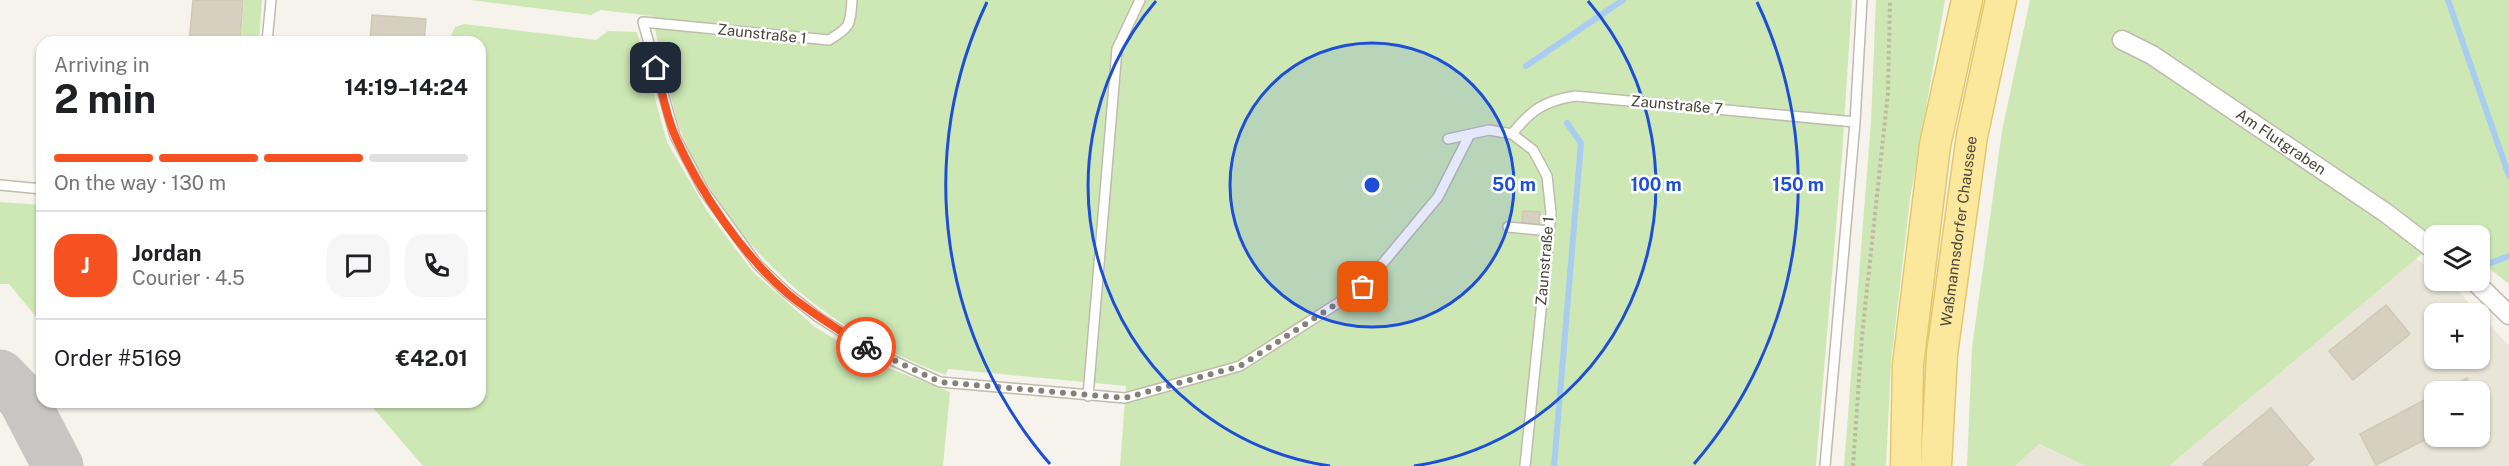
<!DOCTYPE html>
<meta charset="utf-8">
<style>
:root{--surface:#fff;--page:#f6f6f6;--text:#202124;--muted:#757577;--line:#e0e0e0;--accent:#f65221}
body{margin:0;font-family:"Public Sans",sans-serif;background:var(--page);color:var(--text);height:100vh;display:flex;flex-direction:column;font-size:22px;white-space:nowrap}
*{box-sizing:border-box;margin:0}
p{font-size:20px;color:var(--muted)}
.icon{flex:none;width:33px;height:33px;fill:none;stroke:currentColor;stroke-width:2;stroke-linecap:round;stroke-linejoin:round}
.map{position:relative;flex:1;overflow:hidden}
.details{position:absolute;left:36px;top:36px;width:450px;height:372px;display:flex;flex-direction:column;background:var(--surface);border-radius:18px;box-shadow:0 2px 4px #0004}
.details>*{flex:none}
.buttons{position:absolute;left:2424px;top:225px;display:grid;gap:12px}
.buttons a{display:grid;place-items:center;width:66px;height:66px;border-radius:12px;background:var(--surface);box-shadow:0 2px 4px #0004;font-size:30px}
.pin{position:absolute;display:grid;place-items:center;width:51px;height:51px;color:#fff;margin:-26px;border-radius:12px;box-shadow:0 3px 9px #0006}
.courier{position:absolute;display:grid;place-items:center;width:60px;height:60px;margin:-30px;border:4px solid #f65221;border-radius:50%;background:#fff;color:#222;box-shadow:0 2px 8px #0007}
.overview em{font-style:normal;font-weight:700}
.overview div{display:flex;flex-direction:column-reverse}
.overview{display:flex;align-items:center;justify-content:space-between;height:102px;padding:0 18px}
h1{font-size:39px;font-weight:700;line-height:45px}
.bar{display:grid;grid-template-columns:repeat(4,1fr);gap:9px 6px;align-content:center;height:72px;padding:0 18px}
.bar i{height:8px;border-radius:4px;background:var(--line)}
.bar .active{background:var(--accent)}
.bar p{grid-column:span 4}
.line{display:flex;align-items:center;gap:15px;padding:0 18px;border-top:2px solid var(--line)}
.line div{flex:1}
.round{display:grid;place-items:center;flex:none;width:63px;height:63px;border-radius:18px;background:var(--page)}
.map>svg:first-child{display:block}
.residential{fill:#e9e5d9;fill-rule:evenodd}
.green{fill:#cde8b5}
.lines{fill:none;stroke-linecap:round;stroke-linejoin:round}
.stream{stroke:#a9cdf0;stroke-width:6}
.taxiway{stroke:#c7c6c2;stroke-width:51}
.building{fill:#d7d0c0;stroke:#d1c8b4;stroke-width:1.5}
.lane-casing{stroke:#c1bbad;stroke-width:12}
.street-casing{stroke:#c1bbad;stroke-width:21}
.primary-casing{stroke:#e2c86c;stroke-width:33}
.path{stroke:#c2b89f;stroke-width:4;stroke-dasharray:3 3;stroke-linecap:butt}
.lane{stroke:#fff;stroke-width:9}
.street{stroke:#fff;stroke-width:18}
.primary{stroke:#fce89d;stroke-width:30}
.done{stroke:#858177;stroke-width:6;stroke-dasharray:0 10.8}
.route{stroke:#f65221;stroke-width:8}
.ring{fill:none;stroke:#1d4ed8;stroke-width:3}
.labels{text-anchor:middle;stroke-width:5;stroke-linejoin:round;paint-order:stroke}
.street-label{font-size:15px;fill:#494439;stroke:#fff}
.centre{fill:#1d4ed8;stroke:#fff;stroke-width:3}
.ring-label{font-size:18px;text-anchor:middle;font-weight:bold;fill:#1d4ed8;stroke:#fff;stroke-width:5;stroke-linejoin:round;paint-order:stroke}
</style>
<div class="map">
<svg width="2509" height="466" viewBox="0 0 2509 466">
<rect width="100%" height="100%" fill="#f5f3eb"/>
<!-- residential -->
<path class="residential" d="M2416,259L2434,271V280L2449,281L2479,314H2434V358H2480V314L2509,346V466H2169ZM2434,392H2480V436H2434Z
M2038,444L2086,466H2015Z"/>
<!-- green -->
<path class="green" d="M244,0H262L259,42H241Z
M470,0H1852L1842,155L1816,466H1120L1126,386L948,369L946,375C827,332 731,250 681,132C676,121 674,108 671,97C664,70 658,43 652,16L600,10L591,15Z
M1876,0H1945L1910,199L1891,362L1886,466H1844L1871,122Z
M2030,0H2509V284L2480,261V236L2448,235L2445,233L2434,236V243L2416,259L2169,466H2086L2039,444L2015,466H1967L1972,348L2002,131Z
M464,24L596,40L608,31L637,32L667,142L707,211L753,272L815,327L869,360L950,392L943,466H423L368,402H480V42H448L455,27Z
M0,202L42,205V324L9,284H0Z"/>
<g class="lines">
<!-- stream -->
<path class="stream" d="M2448,0L2509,176
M1526,66L1623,0
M2480,267L2509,256
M1554,466L1581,143L1567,123"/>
<!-- taxiway -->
<path class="taxiway" d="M0,375L23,399L58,466"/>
</g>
<!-- building -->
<path class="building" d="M193,0H243L240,42H189Z
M372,15L426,19L424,42H370Z
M1523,211L1540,212L1539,224L1522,222Z
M2386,305L2410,334L2353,380L2329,351Z
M2467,378L2474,392H2442Z
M2434,395V435L2376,465L2360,434Z
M2271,408L2314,459L2306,466H2205L2203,464Z"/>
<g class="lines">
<!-- lane casing -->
<g class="lane-casing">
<path id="lane" d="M852,0C850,25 851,27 829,40L643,22L675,136L704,191L757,264L786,292L818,317L872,351L940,382L1125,398L1240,366L1363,287L1438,197L1470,134
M267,42L271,0
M1512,134C1531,110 1544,101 1575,96L1855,122
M1448,139L1489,130L1512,134L1533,150L1547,176L1551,213L1525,466
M0,185L42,189
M1508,227L1549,231
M1088,396L1117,49L1140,0
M1825,466L1855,122L1862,0"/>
</g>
<!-- street casing -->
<g class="street-casing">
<g id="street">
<path id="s1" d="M2122,40L2152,55L2386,213L2434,250"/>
<path d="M2473,280L2509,315"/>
</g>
</g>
<!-- primary casing -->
<g class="primary-casing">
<g id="primary">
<path d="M1906,466L1908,365L1935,145L1967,0"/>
<path id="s2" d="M1936,466L1942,354L1972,136L2001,0"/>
</g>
</g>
<!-- path -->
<path class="path" d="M1853,466L1862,336L1888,92L1890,0"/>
<!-- lane -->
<use href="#lane" class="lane"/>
<!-- street -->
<use href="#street" class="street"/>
<!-- primary -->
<use href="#primary" class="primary"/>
</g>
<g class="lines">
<!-- done -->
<path class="done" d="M866,347L940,382L1125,398L1240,366L1363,287"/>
<!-- route -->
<path class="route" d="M656,68C662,90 666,116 676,138C700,192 742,254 787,293C812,314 839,330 866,347"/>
</g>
<!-- distance rings -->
<circle cx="1372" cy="185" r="142" fill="#1d4ed8" fill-opacity=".12"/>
<g class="ring">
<circle cx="1372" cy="185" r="142"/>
<path d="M1330 466A284 284 0 0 1 1156 1M1588 1A284 284 0 0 1 1414 466"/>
<path d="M1050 464A426 426 0 0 1 987 2M1757 2A426 426 0 0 1 1694 464"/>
</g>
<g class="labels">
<!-- street labels -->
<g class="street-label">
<text transform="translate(762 34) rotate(6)" y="5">Zaunstraße 1</text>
<text transform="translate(1677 105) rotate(5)" y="5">Zaunstraße 7</text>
<text dy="5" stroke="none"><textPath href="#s1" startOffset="189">Am Flutgraben</textPath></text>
<text dy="5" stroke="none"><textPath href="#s2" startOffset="236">Waßmannsdorfer Chaussee</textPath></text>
<text transform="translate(1545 261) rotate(-85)" y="5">Zaunstraße 1</text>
</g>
</g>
<circle cx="1372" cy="185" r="9" class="centre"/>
<g class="ring-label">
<text x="1514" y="191">50 m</text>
<text x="1656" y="191">100 m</text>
<text x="1798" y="191">150 m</text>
</g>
</svg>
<div class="buttons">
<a><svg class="icon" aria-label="layers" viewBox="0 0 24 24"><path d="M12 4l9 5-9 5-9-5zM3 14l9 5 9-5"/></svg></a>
<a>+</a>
<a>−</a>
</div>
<div class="pin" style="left:1363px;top:287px;background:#ea580c"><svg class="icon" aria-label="bag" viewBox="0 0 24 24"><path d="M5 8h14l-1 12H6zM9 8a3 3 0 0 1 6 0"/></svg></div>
<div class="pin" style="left:656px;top:68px;background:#1f2937"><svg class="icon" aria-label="home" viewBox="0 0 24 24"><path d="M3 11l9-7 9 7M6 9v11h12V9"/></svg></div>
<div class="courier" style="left:866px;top:347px"><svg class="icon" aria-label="bike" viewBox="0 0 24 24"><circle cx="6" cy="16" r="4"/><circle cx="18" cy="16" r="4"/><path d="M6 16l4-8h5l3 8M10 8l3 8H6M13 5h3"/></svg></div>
<section class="details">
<div class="overview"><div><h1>2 min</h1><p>Arriving in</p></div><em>14:19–14:24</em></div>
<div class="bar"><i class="active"></i><i class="active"></i><i class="active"></i><i></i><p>On the way · 130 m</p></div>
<div class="line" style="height:108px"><b class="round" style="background:var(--accent);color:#fff">J</b><div><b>Jordan</b><p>Courier · 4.5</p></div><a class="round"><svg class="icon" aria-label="chat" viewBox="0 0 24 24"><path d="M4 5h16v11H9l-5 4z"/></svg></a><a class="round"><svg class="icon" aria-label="phone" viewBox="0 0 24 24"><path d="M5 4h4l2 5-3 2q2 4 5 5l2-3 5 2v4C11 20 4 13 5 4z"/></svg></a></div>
<div class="line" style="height:78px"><div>Order #5169</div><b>€42.01</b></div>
</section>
</div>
